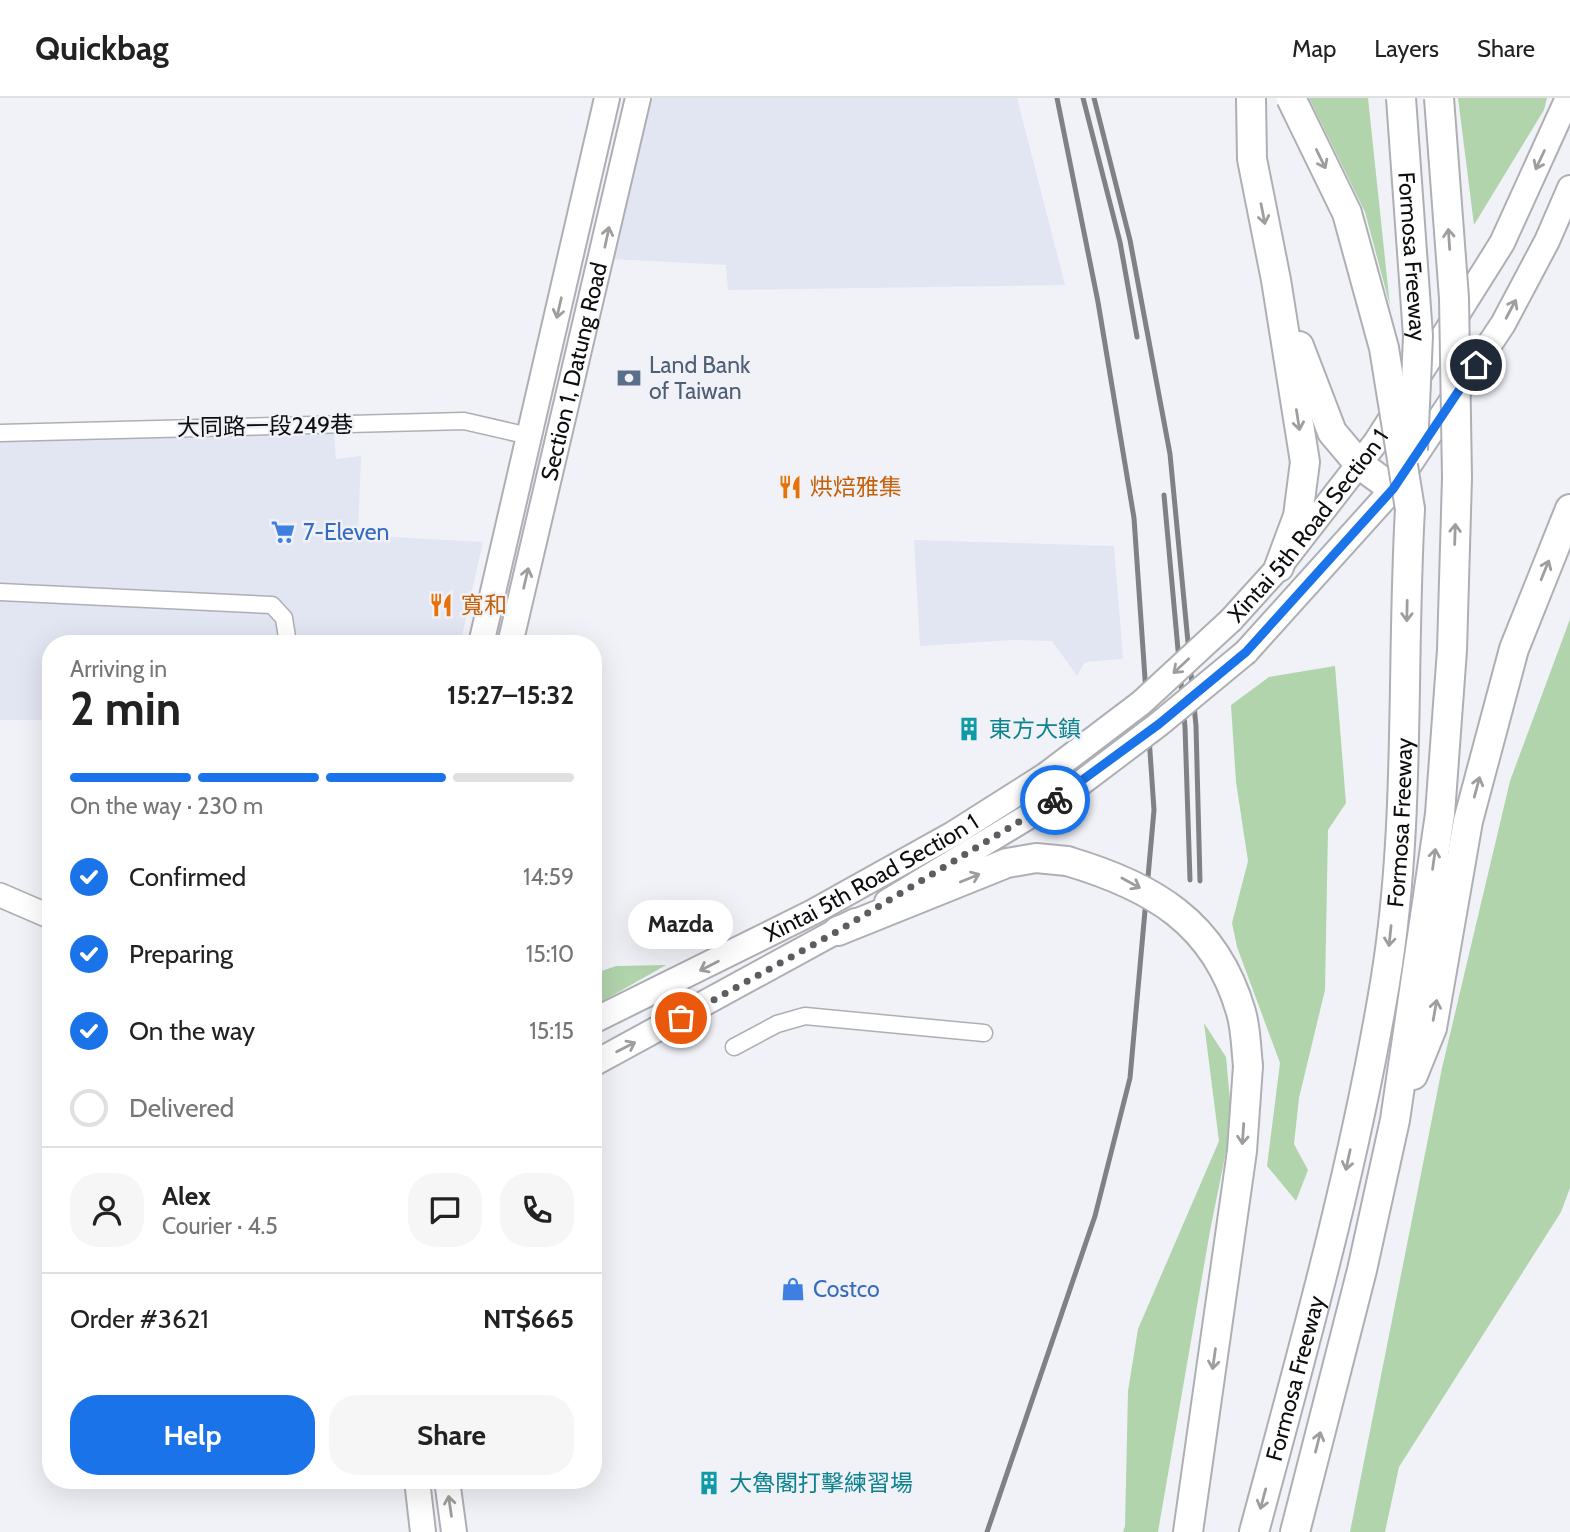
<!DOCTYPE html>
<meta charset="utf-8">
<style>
:root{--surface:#fff;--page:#f6f6f6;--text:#222;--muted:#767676;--line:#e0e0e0;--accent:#1a73e8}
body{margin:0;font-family:Cabin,"Noto Sans TC",sans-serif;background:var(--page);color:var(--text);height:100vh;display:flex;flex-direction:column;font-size:26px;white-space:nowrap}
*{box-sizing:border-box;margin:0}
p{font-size:23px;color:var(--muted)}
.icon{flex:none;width:38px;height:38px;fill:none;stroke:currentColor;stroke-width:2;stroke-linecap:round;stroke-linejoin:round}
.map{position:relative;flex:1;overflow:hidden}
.side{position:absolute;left:42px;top:537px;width:560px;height:854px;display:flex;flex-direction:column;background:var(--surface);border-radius:28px;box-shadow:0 7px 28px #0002}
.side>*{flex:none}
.pin{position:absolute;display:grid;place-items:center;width:60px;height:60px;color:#fff;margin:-30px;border:4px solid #fff;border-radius:50%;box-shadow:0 2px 7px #0007}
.courier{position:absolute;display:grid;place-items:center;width:70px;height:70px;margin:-35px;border:5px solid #1a73e8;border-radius:50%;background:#fff;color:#222;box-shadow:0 2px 9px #0007}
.bubble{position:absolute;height:49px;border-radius:24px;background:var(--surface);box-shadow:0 7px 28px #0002;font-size:23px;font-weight:700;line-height:49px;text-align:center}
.headline em{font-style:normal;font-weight:700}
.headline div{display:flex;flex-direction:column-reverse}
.headline{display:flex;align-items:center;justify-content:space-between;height:119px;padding:0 28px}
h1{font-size:46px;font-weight:700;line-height:52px}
.bar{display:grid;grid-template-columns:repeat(4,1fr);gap:10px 7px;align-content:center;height:84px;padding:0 28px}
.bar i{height:9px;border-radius:5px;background:var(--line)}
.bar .selected{background:var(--accent)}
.bar p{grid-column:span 4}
.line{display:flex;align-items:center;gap:18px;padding:0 28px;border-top:2px solid var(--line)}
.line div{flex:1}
.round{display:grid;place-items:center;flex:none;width:74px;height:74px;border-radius:28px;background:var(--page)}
ol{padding:0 28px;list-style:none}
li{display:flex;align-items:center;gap:21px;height:77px}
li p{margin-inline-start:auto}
li .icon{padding:7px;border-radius:50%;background:var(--accent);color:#fff;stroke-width:4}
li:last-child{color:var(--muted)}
li i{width:38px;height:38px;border:4px solid var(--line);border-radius:50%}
.action{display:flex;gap:14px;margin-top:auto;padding:14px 28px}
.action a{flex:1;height:80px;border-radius:28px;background:var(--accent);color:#fff;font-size:28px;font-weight:700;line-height:80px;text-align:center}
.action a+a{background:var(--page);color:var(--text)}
header{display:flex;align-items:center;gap:42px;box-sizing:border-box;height:98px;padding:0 35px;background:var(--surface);border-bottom:2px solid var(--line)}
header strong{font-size:33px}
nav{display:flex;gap:38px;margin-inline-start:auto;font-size:24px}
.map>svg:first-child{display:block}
.built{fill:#e2e5f2}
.green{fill:#b1d4ac}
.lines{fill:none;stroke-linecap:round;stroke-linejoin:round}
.street-casing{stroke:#aeafb5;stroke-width:19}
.secondary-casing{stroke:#aeafb5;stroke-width:26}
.primary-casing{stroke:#aeafb5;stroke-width:28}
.highway-casing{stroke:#aeafb5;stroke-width:32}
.street{stroke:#fff;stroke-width:16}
.secondary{stroke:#fff;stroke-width:23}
.primary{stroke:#fff;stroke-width:24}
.highway{stroke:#fff;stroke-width:28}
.rail{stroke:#808185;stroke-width:5}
.primary-bridge-casing{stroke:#aeafb5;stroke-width:28;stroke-linecap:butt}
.highway-bridge-casing{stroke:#aeafb5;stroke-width:32;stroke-linecap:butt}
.primary-bridge{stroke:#fff;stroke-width:24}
.highway-bridge{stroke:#fff;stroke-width:28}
.oneway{stroke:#9e9e9f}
.done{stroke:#5c5d60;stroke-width:7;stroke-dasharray:0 12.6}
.route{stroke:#1a73e8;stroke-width:9}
.labels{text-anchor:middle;stroke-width:5;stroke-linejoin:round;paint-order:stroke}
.street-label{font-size:23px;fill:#0c0d0e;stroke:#f1f2f8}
.service-label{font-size:23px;fill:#4e5e75;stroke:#f1f2f8;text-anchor:start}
.food-label{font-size:23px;fill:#c56008;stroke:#f1f2f8;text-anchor:start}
.shop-label{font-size:23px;fill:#366cbe;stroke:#f1f2f8;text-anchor:start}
.culture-label{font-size:23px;fill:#0d838f;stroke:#f1f2f8;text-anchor:start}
</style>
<header>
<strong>Quickbag</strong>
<nav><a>Map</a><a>Layers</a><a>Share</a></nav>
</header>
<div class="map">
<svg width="1570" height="1434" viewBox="0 0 1570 1434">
<rect width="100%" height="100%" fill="#f1f2f8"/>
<!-- built -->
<path class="built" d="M652,0H1017L1065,187L728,192L726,167L612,161Z
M334,332L336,361L361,358L358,437L483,444L460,546H51V622H0V340Z
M914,442L1114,448L1123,561L1085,564L1077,578L1052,543L1013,542L920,548Z"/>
<!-- green -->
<path class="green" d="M1309,0H1368L1390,208L1365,114Z
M1458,0H1547L1544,12L1474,127Z
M1570,521V1090L1561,1114L1399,1369L1385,1434H1350L1442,970L1510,683Z
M1335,568L1346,705L1328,732L1325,892L1299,1000L1294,1046L1308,1072L1296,1103L1267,1068L1280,965L1237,849L1232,825L1248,763L1236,684L1231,607L1269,579Z
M666,867L601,904L593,907V876L616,868Z
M1204,925L1226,959L1232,1024L1210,1133L1158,1434H1123L1125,1428L1128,1293L1138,1231L1219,1043Z"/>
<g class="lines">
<!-- street casing -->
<g class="street-casing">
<path id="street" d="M0,335L464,323L529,338
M0,494L272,507L284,520L288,546
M734,949L777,926L805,918L984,935"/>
</g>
<!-- secondary casing -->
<g class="secondary-casing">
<path id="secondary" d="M0,797L51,819"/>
</g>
<!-- primary casing -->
<g class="primary-casing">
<g id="primary">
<path id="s1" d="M1231,522L1279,469L1376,344L1426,266L1502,145L1568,0"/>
<path d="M481,546L607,0"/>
<path id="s2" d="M510,546L638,0"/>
<path d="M1246,554L1393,391L1503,226L1547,143L1570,90"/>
<path d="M887,804L1069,694"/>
<path id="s3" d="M593,923L813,814L953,736L1046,677"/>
<path d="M593,966L855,823"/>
<path d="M417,1382L423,1434"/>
<path d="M447,1382L454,1434"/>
</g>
</g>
<!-- highway casing -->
<g class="highway-casing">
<g id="highway">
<path d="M1251,0L1252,61L1276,182L1305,364L1298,418L1279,469"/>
<path d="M1299,248L1332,334L1359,366L1393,391"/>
<path d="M838,833L1007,765L1036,760L1067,763"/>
<path d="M1413,977L1432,930L1468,723L1514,551L1570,411"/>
<path d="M1188,1434L1242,1053L1248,968"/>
<path id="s4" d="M1254,1434C1303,1252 1354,1071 1385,885C1411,728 1401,569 1410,411"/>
<path d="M1295,1434L1362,1172L1395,1022L1440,716L1452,552L1457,380"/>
</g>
</g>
<!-- street -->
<use href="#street" class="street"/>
<!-- secondary -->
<use href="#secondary" class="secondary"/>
<!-- primary -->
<use href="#primary" class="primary"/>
<!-- highway -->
<use href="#highway" class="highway"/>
<!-- rail -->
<path class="rail" d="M1083,0L1120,144L1137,239
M1094,0L1130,142L1170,356L1196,628L1200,783
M1164,397L1185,629L1190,782
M987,1434L1095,1118L1130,980L1154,712L1134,420L1098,204L1057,0"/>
<!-- primary-bridge casing -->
<g class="primary-bridge-casing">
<path id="primary-bridge" d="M1046,677L1141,605L1231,522
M1069,694L1159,626L1246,554"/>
</g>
<!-- highway-bridge casing -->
<g class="highway-bridge-casing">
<g id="highway-bridge">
<path d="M1291,0L1347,115L1384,250L1410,411"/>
<path id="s5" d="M1401,0L1418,238L1413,352"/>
<path d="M1439,0L1454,200L1457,380"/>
<path d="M1067,763C1152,788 1215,824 1241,914C1246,931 1246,950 1248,968"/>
</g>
</g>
<!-- primary-bridge -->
<use href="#primary-bridge" class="primary-bridge"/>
<!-- highway-bridge -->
<use href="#highway-bridge" class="highway-bridge"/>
</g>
<!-- one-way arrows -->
<defs><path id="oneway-shaft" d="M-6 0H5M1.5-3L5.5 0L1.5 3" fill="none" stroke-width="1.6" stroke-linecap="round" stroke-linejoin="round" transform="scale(1.75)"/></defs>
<g class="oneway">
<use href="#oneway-shaft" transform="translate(1321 61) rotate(64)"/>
<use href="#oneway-shaft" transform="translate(1540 62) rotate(115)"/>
<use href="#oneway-shaft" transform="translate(1263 116) rotate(79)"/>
<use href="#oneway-shaft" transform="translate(607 139) rotate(-78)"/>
<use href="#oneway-shaft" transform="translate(1449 141) rotate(-94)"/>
<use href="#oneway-shaft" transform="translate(559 210) rotate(103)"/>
<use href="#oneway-shaft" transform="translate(1511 211) rotate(-62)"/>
<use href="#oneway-shaft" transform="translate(1298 322) rotate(81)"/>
<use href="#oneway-shaft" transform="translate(1455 436) rotate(-88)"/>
<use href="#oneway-shaft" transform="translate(1545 472) rotate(-68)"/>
<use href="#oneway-shaft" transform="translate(526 480) rotate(-77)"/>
<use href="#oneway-shaft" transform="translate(1407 513) rotate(91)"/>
<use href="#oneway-shaft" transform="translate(1181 568) rotate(137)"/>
<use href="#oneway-shaft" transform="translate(1477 689) rotate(-75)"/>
<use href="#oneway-shaft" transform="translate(1434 761) rotate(-82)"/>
<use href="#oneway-shaft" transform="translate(970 780) rotate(-22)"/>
<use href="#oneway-shaft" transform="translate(1131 785) rotate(29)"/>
<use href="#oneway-shaft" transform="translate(1390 838) rotate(96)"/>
<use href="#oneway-shaft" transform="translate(709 868) rotate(153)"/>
<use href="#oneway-shaft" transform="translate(1435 912) rotate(-80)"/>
<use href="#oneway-shaft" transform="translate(626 949) rotate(-27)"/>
<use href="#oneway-shaft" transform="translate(1243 1036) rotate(94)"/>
<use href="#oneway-shaft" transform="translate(1348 1062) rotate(102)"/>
<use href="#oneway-shaft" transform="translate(1214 1261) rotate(98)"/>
<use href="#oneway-shaft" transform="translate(1318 1344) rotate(-76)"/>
<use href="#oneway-shaft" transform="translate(1263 1401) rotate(105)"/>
<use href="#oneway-shaft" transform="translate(450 1408) rotate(-98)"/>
</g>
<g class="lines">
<!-- done -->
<path class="done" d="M681,920L838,833L1055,702"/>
<!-- route -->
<path class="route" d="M1055,702L1159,626L1246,554L1393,391L1476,267"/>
</g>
<!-- icons -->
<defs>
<g id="bank-bare" transform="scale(1.89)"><path d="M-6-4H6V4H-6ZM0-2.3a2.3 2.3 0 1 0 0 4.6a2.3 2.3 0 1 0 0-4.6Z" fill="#5c6f8a" stroke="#f1f2f8" stroke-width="2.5" paint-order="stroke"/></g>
<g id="restaurant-bare" transform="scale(1.89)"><path d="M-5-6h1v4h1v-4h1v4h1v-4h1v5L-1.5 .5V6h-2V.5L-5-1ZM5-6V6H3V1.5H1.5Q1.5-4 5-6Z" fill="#e8710a" stroke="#f1f2f8" stroke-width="2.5" paint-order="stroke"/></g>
<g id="supermarket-bare" transform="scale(1.89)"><path d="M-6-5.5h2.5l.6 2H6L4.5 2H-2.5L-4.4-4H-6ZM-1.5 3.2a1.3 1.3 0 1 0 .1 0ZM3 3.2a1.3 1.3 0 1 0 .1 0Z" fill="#3f7fe0" stroke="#f1f2f8" stroke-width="2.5" paint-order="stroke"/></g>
<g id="building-bare" transform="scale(1.89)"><path d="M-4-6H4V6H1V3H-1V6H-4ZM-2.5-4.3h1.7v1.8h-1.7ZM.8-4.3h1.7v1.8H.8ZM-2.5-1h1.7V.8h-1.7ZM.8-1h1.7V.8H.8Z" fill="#0f9aa8" stroke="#f1f2f8" stroke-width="2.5" paint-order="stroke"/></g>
<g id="shop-bare" transform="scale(1.89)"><path d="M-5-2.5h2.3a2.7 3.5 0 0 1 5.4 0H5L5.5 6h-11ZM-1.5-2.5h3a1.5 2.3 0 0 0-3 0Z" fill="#3f7fe0" stroke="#f1f2f8" stroke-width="2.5" paint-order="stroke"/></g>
</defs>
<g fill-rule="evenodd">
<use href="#bank-bare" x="629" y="280"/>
<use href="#restaurant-bare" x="790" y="389"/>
<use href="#supermarket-bare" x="283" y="434"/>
<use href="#restaurant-bare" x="441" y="507"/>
<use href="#building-bare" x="969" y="631"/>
<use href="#shop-bare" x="793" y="1191"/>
<use href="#building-bare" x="709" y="1385"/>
</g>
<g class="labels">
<!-- street labels -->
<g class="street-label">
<text dy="8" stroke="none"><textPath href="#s5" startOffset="159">Formosa Freeway</textPath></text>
<text dy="8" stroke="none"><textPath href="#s2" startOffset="280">Section 1, Datung Road</textPath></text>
<text transform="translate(265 328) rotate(-1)" y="8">大同路一段249巷</text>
<text dy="8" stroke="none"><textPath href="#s1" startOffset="122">Xintai 5th Road Section 1</textPath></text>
<text dy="8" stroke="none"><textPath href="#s4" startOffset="726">Formosa Freeway</textPath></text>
<text dy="8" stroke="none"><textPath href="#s3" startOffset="313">Xintai 5th Road Section 1</textPath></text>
<text dy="8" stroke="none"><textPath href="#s4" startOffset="159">Formosa Freeway</textPath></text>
</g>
<!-- service labels -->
<g class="service-label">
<text x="649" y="275">Land Bank<tspan x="649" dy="26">of Taiwan</tspan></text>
</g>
<!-- food labels -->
<g class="food-label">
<text x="810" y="397">烘焙雅集</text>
<text x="461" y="515">寬和</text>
</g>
<!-- shop labels -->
<g class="shop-label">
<text x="303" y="442">7-Eleven</text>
<text x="813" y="1199">Costco</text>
</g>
<!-- culture labels -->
<g class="culture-label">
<text x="989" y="639">東方大鎮</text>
<text x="729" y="1393">大魯閣打擊練習場</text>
</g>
</g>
</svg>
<div class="pin" style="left:681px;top:920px;background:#ea580c"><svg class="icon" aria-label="bag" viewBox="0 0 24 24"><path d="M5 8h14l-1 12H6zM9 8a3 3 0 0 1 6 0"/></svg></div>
<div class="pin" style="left:1476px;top:267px;background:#1f2937"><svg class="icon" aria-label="home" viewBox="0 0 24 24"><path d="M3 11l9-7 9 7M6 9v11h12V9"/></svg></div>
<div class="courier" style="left:1055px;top:702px"><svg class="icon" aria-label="bike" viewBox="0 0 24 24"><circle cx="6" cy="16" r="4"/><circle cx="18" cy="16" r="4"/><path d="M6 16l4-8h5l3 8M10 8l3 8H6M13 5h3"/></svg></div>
<div class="bubble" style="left:628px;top:802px;width:105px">Mazda</div>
<section class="side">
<div class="headline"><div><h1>2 min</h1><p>Arriving in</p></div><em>15:27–15:32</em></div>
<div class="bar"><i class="selected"></i><i class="selected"></i><i class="selected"></i><i></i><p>On the way · 230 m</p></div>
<ol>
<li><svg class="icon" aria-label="check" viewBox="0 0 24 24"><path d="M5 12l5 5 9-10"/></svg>Confirmed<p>14:59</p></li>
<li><svg class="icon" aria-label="check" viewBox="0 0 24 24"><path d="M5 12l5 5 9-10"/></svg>Preparing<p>15:10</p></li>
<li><svg class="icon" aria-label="check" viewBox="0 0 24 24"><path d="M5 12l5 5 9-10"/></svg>On the way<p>15:15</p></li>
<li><i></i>Delivered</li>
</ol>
<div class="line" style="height:126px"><a class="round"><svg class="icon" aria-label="person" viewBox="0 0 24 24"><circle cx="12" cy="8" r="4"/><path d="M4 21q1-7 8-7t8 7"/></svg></a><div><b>Alex</b><p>Courier · 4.5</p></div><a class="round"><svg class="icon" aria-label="chat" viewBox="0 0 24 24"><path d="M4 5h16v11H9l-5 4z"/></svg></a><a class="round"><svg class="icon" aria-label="phone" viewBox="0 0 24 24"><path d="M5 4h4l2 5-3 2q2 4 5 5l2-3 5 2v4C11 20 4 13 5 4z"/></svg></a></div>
<div class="line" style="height:91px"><div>Order #3621</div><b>NT$665</b></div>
<div class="action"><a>Help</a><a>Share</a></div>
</section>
</div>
